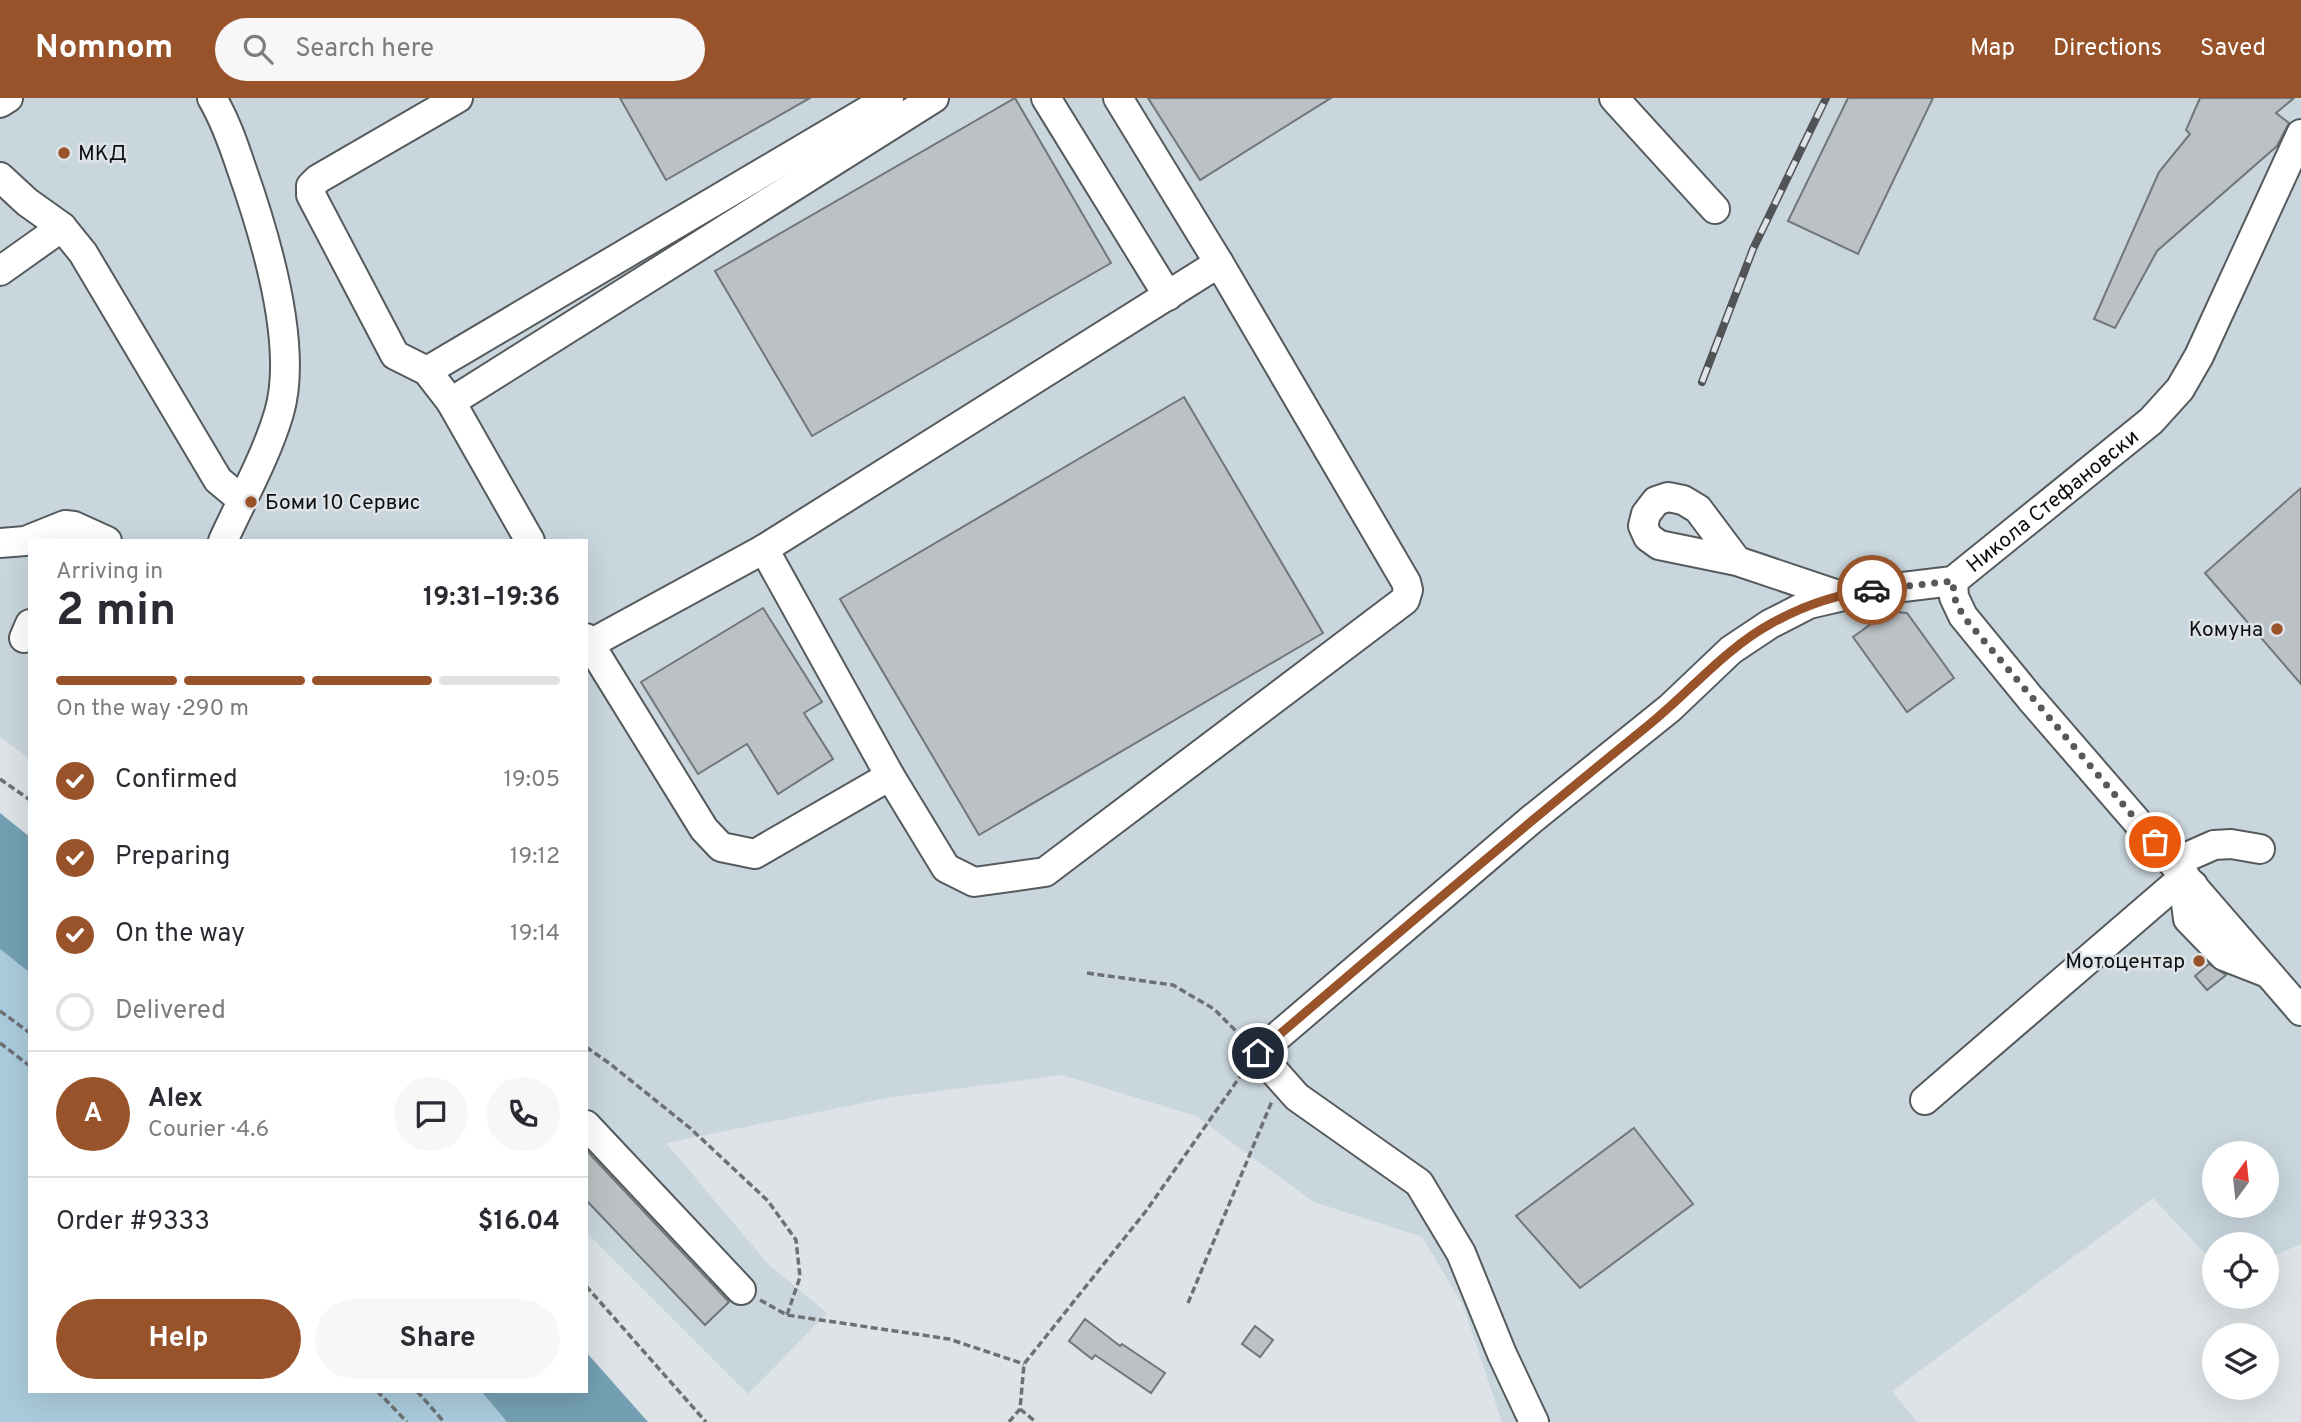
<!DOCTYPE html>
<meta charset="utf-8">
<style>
:root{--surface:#fff;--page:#f7f7f7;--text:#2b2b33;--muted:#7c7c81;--line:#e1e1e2;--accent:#99532a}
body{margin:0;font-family:Overpass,sans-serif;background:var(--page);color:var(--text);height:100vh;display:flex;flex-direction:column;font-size:26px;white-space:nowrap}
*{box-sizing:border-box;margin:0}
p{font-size:23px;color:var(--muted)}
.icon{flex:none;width:38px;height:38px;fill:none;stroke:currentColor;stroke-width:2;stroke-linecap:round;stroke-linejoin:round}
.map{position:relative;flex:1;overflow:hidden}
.details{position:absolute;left:28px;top:441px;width:560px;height:854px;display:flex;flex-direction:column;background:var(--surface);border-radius:0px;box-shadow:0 7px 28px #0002}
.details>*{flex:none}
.needle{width:46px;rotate:15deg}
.fabs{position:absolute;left:2202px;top:1043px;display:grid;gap:14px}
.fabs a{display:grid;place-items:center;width:77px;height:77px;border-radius:50%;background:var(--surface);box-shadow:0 7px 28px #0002;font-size:35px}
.pin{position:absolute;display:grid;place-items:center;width:60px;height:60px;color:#fff;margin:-30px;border:4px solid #fff;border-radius:50%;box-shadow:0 2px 7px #0007}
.courier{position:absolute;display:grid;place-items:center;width:70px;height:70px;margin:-35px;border:5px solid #99532a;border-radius:50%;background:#fff;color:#222;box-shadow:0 2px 9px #0007}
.head em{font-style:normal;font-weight:700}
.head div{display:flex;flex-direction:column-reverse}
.head{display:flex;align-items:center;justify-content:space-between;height:119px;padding:0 28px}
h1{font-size:46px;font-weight:700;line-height:52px}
.bar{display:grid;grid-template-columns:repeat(4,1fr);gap:10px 7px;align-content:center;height:84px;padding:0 28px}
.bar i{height:9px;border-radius:5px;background:var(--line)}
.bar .current{background:var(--accent)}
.bar p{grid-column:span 4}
.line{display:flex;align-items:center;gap:18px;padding:0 28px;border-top:2px solid var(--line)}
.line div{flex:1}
.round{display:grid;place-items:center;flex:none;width:74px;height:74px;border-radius:37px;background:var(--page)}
ol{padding:0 28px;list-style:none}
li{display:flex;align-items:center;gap:21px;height:77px}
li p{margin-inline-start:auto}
li .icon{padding:7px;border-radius:50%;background:var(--accent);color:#fff;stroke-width:4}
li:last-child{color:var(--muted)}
li i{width:38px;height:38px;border:4px solid var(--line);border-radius:50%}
.action{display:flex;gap:14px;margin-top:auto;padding:14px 28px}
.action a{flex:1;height:80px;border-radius:42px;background:var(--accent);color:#fff;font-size:28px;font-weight:700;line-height:80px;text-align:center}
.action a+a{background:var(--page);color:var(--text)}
header{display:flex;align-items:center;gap:42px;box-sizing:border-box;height:98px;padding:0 35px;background:var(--accent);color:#fff}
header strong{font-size:33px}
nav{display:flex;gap:38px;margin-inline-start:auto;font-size:24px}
.search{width:490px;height:63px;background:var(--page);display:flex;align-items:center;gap:18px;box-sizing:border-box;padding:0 24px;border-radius:38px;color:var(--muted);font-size:26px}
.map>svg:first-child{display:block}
.built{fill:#c9d6dd;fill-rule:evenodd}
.green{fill:#aacbdc}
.water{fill:#749fb3}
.building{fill:#bbc1c4;stroke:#707679;stroke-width:2}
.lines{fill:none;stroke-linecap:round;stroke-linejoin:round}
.minor-casing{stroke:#555a5d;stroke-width:32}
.path{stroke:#6d7173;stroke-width:3.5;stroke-dasharray:7 3.5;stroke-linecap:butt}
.minor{stroke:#fff;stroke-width:28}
.rail-casing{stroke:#515456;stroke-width:8}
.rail{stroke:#dde3e7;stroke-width:5;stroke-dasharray:16;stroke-linecap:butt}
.done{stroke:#55595b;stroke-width:7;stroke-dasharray:0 12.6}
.route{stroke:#99532a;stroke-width:9}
.poi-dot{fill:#99532a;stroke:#dde3e7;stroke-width:2.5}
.labels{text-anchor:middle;stroke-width:5;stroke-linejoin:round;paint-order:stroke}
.poi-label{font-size:21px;fill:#0c0e0f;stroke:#dde3e7;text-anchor:start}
.street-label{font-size:21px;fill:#0c0e0f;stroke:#dde3e7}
</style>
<header>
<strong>Nomnom</strong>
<div class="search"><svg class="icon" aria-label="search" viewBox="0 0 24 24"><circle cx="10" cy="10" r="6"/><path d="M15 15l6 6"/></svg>Search here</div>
<nav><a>Map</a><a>Directions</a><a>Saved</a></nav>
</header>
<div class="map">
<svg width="2301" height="1324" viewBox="0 0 2301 1324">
<rect width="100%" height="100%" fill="#dde3e7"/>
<!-- built -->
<path class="built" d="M0,0H2301V1146L2266,1161V1146H2214V1165L2153,1100L1892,1293L1917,1324H1502L1463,1207L1422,1139L1314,1104L1196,1018L1062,977L892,999L666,1045L768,1166L827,1215L748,1296L586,1134V443H30V661L0,639ZM2214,1055H2266V1108H2214Z"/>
<!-- green -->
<path class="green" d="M0,851L30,875V1293H481L507,1324H0Z"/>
<!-- water -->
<path class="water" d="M0,715L30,739V875L0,851Z
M586,1254L648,1324H507L481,1293H586Z"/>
<!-- building -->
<path class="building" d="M620,0H810L666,82Z
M1015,0L1111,165L812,338L715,173Z
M1148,0H1331L1200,82Z
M1848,0H1933L1858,156L1788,123Z
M2200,0H2294L2276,15L2289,25L2277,48L2157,153L2115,230L2094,221L2159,74L2190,36L2186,32Z
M1184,299L1323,535L979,737L840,501Z
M2301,390V586L2205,475Z
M763,510L822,604L804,615L833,661L778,696L747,646L698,676L641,584Z
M1889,513L1907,515L1954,580L1907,614L1853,539Z
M2209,866L2226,877L2207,892L2195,878Z
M1634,1030L1693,1106L1580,1190L1516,1118Z
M586,1052L729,1204L705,1227L586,1102Z
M1085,1221L1120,1248L1122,1246L1165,1275L1151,1295L1095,1257L1092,1261L1069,1243Z
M1255,1228L1273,1242L1260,1259L1242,1246Z"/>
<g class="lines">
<!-- minor casing -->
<g class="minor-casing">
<g id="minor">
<path d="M212,0C225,22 233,45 241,69C264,134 299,247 279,315C266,359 242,401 223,443"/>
<path d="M458,0L318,81L311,88V97L395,257L427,273L451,304L934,0"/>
<path d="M1046,0L1168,198"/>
<path d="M1614,0L1715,111"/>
<path d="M0,5L8,0"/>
<path d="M0,79L27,104L62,129"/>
<path d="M0,173L62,129L83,155L218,382L242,402"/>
<path d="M427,273L889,0"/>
<path d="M451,304L530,443"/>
<path d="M0,445L25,443L65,427L74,428L107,443"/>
<path d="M764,451L890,678L946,770L974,784L1045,774L1405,502L1408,492L1406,484L1219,165"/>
<path d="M1737,463L1659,447L1648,439L1643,428L1646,416L1656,403L1668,399L1683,402L1698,411L1737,463L1841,498"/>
<path d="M1953,483L1954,499L1963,518L2030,600L2301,913"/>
<path d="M24,540L30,526"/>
<path d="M586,540L704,731L721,749L755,756L890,678"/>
<path d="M590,546L764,451L1219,165L1118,0"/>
<path d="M2173,765L2214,747L2231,746L2260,751"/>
<path d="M2193,787L2186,805L2188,821L2224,858L2265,874"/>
<path d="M1925,1002L2185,778"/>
<path d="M586,1027L741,1192"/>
<path id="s1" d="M1534,1324L1502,1256L1461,1155L1419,1085L1297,999L1258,955L1532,721L1670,610L1731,552L1770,526L1809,506L1861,494L1953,483L2151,323L2180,291L2199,258L2301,36"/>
</g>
</g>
<!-- path -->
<path class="path" d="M0,681L30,702
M1087,875L1173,887L1214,911L1244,941
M0,913L30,935
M0,945L30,968
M586,949L609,965L690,1030L768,1103L796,1142L800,1179L787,1217
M586,1188L706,1324
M760,1202L787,1217L949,1241L1024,1266
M1188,1205L1272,1003
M377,1293L407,1324
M417,1293L444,1324
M1020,1311L1036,1324
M1009,1324L1020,1311L1024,1266L1146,1113L1244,973"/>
<!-- minor -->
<use href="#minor" class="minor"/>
<!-- rail casing -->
<g class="rail-casing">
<path id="rail" d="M1702,284L1753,151L1826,0"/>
</g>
<!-- rail -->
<use href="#rail" class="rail"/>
</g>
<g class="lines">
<!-- done -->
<path class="done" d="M1872,492L1953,483L1954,499L1963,518L2155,744"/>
<!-- route -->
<path class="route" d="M1258,955C1386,845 1514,736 1645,630C1688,596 1724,551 1772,525C1803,508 1837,496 1872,492"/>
</g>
<!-- markers -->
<g class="poi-dot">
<circle cx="64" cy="55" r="7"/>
<circle cx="251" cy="404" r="7"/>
<circle cx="2277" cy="531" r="7"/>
<circle cx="2199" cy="863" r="7"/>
</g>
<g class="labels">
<!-- poi labels -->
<g class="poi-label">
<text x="78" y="62">МКД</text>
<text x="265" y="411">Боми 10 Сервис</text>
<text x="2263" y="538" text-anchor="end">Комуна</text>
<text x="2185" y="870" text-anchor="end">Мотоцентар</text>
</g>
<!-- street labels -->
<g class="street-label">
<text dy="7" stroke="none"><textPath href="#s1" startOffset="1460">Никола Стефановски</textPath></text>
</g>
</g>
</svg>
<div class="fabs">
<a><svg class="needle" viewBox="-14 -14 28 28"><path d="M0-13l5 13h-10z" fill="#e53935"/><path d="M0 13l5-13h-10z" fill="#7c7c81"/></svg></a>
<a><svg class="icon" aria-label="locate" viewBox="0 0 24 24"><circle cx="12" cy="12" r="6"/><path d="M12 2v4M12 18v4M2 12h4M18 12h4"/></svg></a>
<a><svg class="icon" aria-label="layers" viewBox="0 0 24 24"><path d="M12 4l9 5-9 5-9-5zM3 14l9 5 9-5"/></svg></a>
</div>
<div class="pin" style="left:2155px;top:744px;background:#ea580c"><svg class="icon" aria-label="bag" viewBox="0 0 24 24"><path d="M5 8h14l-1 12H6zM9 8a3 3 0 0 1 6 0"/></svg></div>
<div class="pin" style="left:1258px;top:955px;background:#1f2937"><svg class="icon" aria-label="home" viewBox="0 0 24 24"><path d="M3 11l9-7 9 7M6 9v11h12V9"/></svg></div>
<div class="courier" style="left:1872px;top:492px"><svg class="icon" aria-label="car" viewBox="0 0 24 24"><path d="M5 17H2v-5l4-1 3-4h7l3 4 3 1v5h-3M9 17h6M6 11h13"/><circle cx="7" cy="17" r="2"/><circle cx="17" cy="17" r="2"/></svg></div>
<section class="details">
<div class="head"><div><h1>2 min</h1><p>Arriving in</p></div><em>19:31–19:36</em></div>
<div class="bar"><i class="current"></i><i class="current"></i><i class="current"></i><i></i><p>On the way · 290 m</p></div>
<ol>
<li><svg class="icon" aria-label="check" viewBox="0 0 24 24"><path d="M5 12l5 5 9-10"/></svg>Confirmed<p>19:05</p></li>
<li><svg class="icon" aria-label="check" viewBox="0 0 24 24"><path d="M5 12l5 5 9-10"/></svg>Preparing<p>19:12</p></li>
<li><svg class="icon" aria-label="check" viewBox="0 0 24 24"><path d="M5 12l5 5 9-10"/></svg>On the way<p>19:14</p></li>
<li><i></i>Delivered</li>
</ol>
<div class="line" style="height:126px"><b class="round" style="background:var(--accent);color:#fff">A</b><div><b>Alex</b><p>Courier · 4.6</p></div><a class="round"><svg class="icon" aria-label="chat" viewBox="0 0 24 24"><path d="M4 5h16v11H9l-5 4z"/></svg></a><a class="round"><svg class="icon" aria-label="phone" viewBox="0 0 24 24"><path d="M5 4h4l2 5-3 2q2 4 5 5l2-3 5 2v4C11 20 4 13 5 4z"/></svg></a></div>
<div class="line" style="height:91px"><div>Order #9333</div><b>$16.04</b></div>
<div class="action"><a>Help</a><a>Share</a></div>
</section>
</div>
